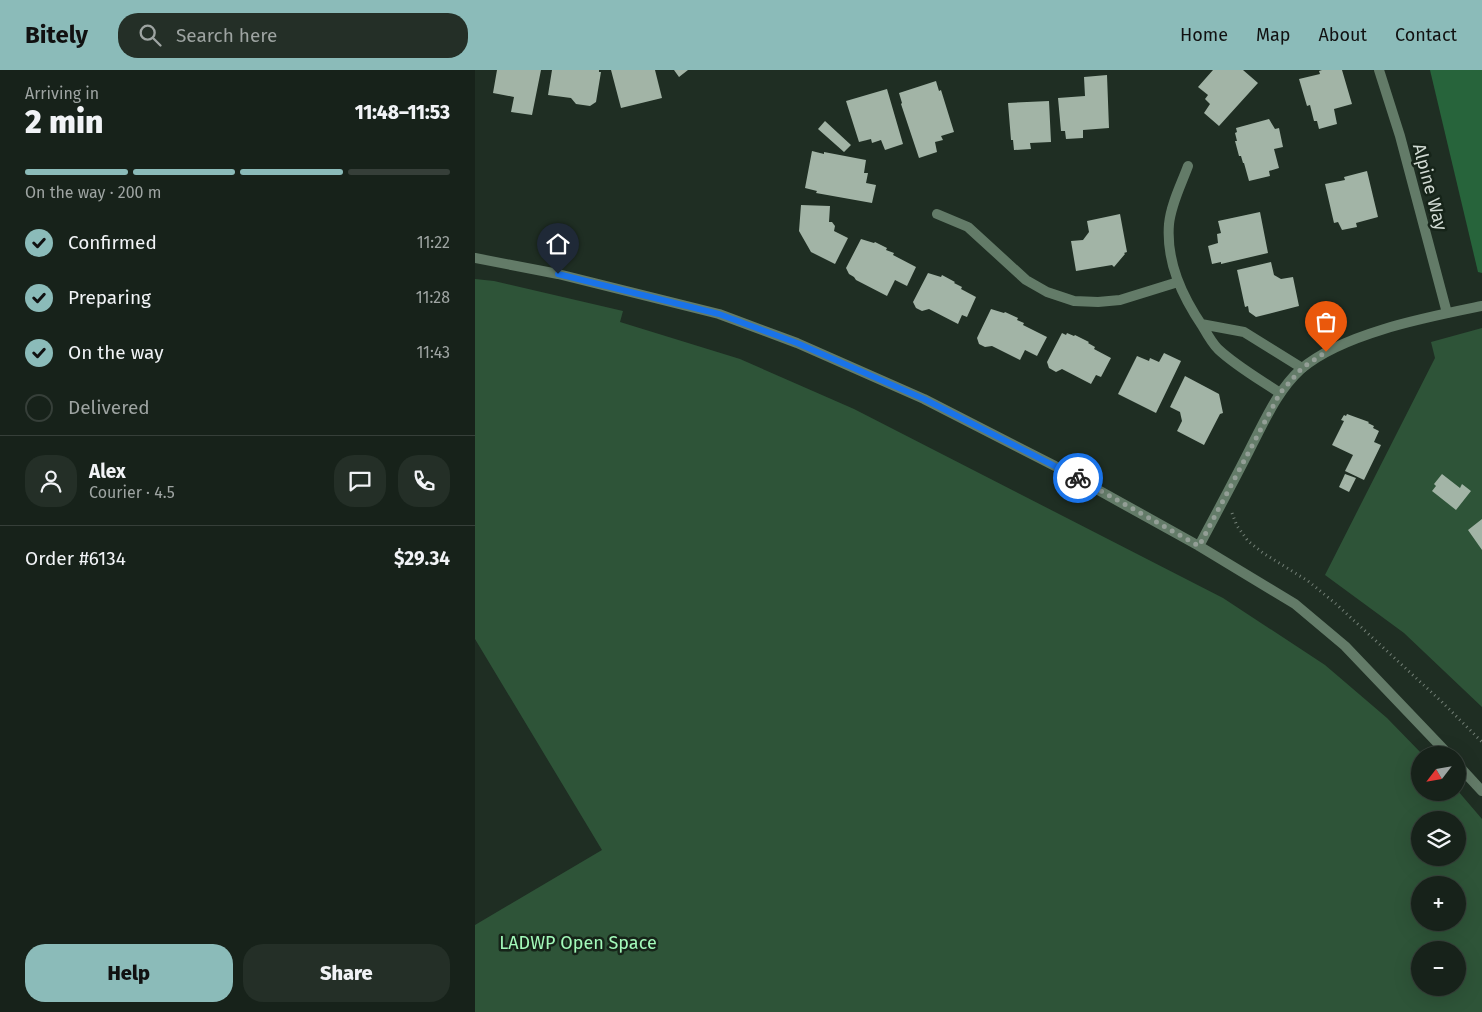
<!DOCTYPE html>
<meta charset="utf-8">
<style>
:root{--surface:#17221a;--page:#242f27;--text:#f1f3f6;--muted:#9ea4a2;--line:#363f39;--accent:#8bbbb9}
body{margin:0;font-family:"Fira Sans",sans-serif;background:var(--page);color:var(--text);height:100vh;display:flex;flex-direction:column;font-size:19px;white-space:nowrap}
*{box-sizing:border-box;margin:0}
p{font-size:16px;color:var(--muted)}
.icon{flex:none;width:28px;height:28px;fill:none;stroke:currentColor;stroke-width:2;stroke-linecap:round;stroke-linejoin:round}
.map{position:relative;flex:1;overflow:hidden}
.side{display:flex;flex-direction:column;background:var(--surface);width:475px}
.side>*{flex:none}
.needle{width:32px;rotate:239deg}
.fabs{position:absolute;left:936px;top:676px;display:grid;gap:10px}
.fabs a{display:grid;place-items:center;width:55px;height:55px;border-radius:50%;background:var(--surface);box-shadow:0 5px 20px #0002,0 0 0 1px var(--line);font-size:25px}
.pin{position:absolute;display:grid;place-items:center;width:42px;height:42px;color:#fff;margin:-51px -21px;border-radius:50% 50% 50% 0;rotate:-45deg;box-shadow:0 0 5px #0007}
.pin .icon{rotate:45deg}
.courier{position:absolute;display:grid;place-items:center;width:50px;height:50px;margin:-25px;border:4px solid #1a73e8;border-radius:50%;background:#fff;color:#222;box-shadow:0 1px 6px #0007}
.summary em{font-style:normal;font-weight:800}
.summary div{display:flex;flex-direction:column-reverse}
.summary{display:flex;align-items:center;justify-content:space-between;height:85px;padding:0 25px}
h1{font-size:32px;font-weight:800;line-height:38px}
.bar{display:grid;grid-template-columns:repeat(4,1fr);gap:8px 5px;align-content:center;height:60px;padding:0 25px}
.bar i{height:6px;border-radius:4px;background:var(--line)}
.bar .selected{background:var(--accent)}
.bar p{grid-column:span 4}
.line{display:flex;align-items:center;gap:12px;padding:0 25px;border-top:1px solid var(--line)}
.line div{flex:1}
.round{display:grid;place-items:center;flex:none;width:52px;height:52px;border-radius:20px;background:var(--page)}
ol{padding:0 25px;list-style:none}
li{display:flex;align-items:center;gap:15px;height:55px}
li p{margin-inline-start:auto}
li .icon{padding:5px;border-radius:50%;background:var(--accent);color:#111;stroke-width:4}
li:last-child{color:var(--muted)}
li i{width:28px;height:28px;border:2px solid var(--line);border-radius:50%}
.action{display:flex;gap:10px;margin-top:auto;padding:10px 25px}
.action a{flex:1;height:58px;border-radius:20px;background:var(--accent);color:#111;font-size:20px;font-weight:800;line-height:58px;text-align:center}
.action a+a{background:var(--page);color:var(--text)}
header{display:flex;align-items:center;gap:30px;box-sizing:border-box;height:70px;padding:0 25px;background:var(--accent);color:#111}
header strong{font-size:24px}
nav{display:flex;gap:28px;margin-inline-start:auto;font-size:18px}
.search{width:350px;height:45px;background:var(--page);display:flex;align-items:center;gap:12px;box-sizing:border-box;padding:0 18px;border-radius:20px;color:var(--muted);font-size:19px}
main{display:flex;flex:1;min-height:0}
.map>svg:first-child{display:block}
.green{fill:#2e5438;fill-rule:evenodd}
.forest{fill:#27643b}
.building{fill:#a2b4a6}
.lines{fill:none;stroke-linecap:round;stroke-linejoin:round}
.path{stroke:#748077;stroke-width:3;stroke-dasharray:1 4;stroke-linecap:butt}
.minor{stroke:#637b68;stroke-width:10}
.tertiary{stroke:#637b68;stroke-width:10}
.done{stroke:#939e96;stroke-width:5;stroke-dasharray:0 9}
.route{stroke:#1a73e8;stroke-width:6}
.labels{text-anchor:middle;stroke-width:5;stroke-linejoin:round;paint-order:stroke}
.street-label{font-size:18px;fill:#d2dbd4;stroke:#162419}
.park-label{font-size:18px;fill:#a3faba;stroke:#162419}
</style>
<header>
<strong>Bitely</strong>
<div class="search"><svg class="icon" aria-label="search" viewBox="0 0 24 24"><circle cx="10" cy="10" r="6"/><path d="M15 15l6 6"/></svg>Search here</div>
<nav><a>Home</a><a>Map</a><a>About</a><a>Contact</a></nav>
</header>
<main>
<section class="side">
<div class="summary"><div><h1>2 min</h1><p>Arriving in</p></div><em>11:48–11:53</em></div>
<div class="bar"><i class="selected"></i><i class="selected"></i><i class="selected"></i><i></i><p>On the way · 200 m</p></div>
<ol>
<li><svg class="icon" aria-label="check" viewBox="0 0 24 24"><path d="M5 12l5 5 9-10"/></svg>Confirmed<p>11:22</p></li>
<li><svg class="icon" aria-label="check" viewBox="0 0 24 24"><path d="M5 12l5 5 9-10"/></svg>Preparing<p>11:28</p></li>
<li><svg class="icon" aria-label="check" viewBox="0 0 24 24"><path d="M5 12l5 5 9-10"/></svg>On the way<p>11:43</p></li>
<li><i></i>Delivered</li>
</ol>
<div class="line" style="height:90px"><a class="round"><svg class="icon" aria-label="person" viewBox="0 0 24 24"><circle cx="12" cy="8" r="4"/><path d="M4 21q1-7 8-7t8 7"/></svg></a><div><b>Alex</b><p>Courier · 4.5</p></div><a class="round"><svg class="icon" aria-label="chat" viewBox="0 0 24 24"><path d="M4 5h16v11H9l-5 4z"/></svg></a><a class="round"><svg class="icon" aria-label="phone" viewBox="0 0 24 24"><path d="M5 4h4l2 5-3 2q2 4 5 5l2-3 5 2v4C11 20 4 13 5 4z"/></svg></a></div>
<div class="line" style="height:65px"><div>Order #6134</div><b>$29.34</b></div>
<div class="action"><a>Help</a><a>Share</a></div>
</section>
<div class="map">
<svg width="1007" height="942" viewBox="0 0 1007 942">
<rect width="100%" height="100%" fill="#1f2e23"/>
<!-- green -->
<path class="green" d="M0,209L19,211L148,241L145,252L265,289L379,339L748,528L850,595L912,648L948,685H945V722H982L983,721L1007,749V942H0V855L127,780L0,569ZM945,750H982V788H945ZM945,815H982V852H945ZM945,880H982V918H945Z
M1007,258V637L929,563L850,505L960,288L956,272Z"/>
<!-- forest -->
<path class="forest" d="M955,0H1007V203L1003,202Z"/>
<!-- building -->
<path class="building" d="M22,0H66L57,45L36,42L39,27L18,23Z
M77,0H124V2H126L121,32L115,36L101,34L96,28L73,25Z
M136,0H180L187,28L146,38Z
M199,0H213L204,7Z
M738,0H768L783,13L744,56L729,43L735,34L730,29L733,25L723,17Z
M847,0H867L877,34L859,39L862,54L844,59L842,51H839L835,35L832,36L824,9L845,4L844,1Z
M632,5L634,58L608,60V68L591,69L590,61H586L583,28L610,26L609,7Z
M461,11L464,21L466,20L479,62L466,66L468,70L460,72L462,82L444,88L426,34L427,33L424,23Z
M412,19L428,74L410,80L406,70L397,73L396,69L384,72L371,31Z
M574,31L576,72L555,73L556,79L539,80L538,70H536L533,33Z
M794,49L800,59L804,58L808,77L799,79L804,98L794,101L795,106L774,111L769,93H768L766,86H764L760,71H762L760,63L762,62L761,58Z
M350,51L376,75L369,82L343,59Z
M337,81L349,84V82L391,90L389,103H393L391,113L401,115L397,133L341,123L342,121L330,118Z
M892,101L903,147L881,153L882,157L867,160L863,152L859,153L850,114L870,110L869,107Z
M326,135L355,136L354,152H357L360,156L359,161L373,168L360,194L336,182L324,161Z
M785,142L793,183L746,194V192L737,194L733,176L743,173L742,164L746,163L743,151Z
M645,144L652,182L649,183L650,184L639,197L637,195L601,201L596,171L608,170L614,162L612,151Z
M386,169L399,173L400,172L412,178L411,180L419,183L418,185L441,197L432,216L420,210L412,226L381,210L379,207L374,204L371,198Z
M796,192L799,205L806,209L818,207L824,236L781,247L774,242L773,236L770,237L762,200Z
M453,203L466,207L467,205L480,212L479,213L487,217L486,219L501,227L492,247L487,245L483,254L454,239L447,241L441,238L438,232Z
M516,239L529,243L530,242L543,248L542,250L549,253L548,255L572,267L562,286L550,280L545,290L517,276L510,277L504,274L502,268Z
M587,263L591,265L592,263L599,266L600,265L614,272L613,273L620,277L619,279L636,288L626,307L621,305L616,314L587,299L581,302L574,298L572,292Z
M689,283L706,291L681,343L643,324L662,286L674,291L675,288L684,292Z
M710,306L744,324L748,343L745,344L729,375L702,361L707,351L705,342L695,337Z
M872,344L894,352L893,353L899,356L898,358L904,361L899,372L906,375L889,410L870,401L878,385L857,375L869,351L866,350L869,345L871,346Z
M870,404L881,408L874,422L864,417Z
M967,404L985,418L987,414L996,421L981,440L957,421L961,416L959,414Z
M1007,449V480L993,460Z"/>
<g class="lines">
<!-- path -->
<path class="path" d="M757,443L762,456L773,471L788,483L833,511L860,533L967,632L1007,672"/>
<!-- minor -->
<path class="minor" d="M904,0L925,66L972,243
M713,96C706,115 696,134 694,154C691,192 707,226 728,257C732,264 737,273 743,279C761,296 784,309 805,323
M462,144L493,157L551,210L572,222L599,231L623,232L645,230L703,212
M726,254L769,262L827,298"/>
<!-- tertiary -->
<path class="tertiary" d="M0,188L83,204L244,244L322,273L449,329L580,396L724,476L820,534L870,576L974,685
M724,476C742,442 760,409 777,375C791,348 803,320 826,299C868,263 953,247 1007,236
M982,694L1007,721"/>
</g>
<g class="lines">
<!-- done -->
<path class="done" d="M603,408L724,476L805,323L827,298L851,282"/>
<!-- route -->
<path class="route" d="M83,204L244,244L322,273L449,329L603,408"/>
</g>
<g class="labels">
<!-- street labels -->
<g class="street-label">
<text transform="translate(955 117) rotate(75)" y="6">Alpine Way</text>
</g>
<!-- park labels -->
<g class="park-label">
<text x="103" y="879">LADWP Open Space</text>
</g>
</g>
</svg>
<div class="fabs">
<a><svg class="needle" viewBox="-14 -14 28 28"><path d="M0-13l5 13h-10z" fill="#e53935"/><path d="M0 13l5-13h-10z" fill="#9ea4a2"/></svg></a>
<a><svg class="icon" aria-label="layers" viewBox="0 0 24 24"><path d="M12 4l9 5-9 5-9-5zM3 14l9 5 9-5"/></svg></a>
<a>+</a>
<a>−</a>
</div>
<div class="pin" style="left:851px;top:282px;background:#ea580c"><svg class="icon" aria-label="bag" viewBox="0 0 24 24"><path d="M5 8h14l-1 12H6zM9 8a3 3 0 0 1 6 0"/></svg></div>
<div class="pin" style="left:83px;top:204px;background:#1f2937"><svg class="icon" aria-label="home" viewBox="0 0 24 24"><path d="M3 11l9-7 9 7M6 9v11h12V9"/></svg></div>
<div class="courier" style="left:603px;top:408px"><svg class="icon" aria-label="bike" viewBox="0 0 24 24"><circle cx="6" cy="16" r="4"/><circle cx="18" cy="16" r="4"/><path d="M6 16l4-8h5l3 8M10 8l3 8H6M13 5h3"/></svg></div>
</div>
</main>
